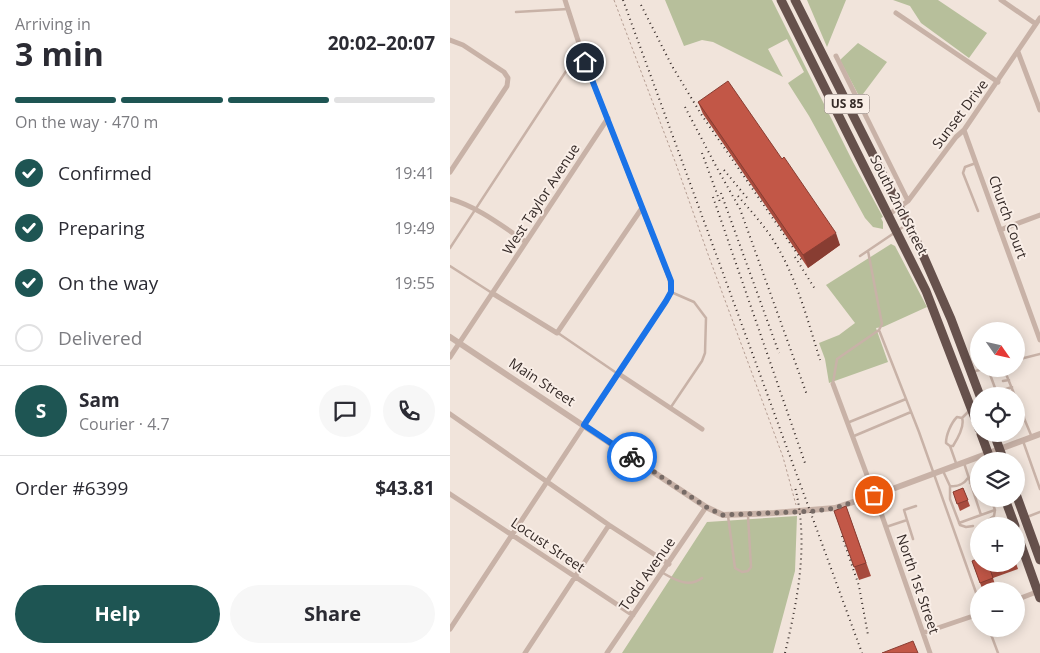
<!DOCTYPE html>
<meta charset="utf-8">
<style>
:root{--surface:#fff;--page:#f7f7f7;--text:#2b2b33;--muted:#7c7c81;--line:#e1e1e2;--accent:#1e5553}
body{margin:0;font-family:"Open Sans",sans-serif;background:var(--page);color:var(--text);height:100vh;display:flex;flex-direction:column;font-size:19px;white-space:nowrap}
*{box-sizing:border-box;margin:0}
p{font-size:16px;color:var(--muted)}
.icon{flex:none;width:28px;height:28px;fill:none;stroke:currentColor;stroke-width:2;stroke-linecap:round;stroke-linejoin:round}
.map{position:relative;flex:1;overflow:hidden}
.panel{display:flex;flex-direction:column;background:var(--surface);width:450px}
.panel>*{flex:none}
.needle{width:32px;rotate:124deg}
.controls{position:absolute;left:520px;top:322px;display:grid;gap:10px}
.controls a{display:grid;place-items:center;width:55px;height:55px;border-radius:50%;background:var(--surface);box-shadow:0 2px 12px #0003;font-size:25px}
.pin{position:absolute;display:grid;place-items:center;width:42px;height:42px;color:#fff;margin:-21px;border:2px solid #fff;border-radius:50%;box-shadow:0 1px 5px #0007}
.courier{position:absolute;display:grid;place-items:center;width:50px;height:50px;margin:-25px;border:4px solid #1a73e8;border-radius:50%;background:#fff;color:#222;box-shadow:0 1px 6px #0007}
.headline em{font-style:normal;font-weight:700}
.headline div{display:flex;flex-direction:column-reverse}
.headline{display:flex;align-items:center;justify-content:space-between;height:85px;padding:0 15px}
h1{font-size:32px;font-weight:700;line-height:38px}
.bar{display:grid;grid-template-columns:repeat(4,1fr);gap:8px 5px;align-content:center;height:60px;padding:0 15px}
.bar i{height:6px;border-radius:4px;background:var(--line)}
.bar .selected{background:var(--accent)}
.bar p{grid-column:span 4}
.line{display:flex;align-items:center;gap:12px;padding:0 15px;border-top:1px solid var(--line)}
.line div{flex:1}
.round{display:grid;place-items:center;flex:none;width:52px;height:52px;border-radius:26px;background:var(--page)}
ol{padding:0 15px;list-style:none}
li{display:flex;align-items:center;gap:15px;height:55px}
li p{margin-inline-start:auto}
li .icon{padding:5px;border-radius:50%;background:var(--accent);color:#fff;stroke-width:4}
li:last-child{color:var(--muted)}
li i{width:28px;height:28px;border:2px solid var(--line);border-radius:50%}
.button{display:flex;gap:10px;margin-top:auto;padding:10px 15px}
.button a{flex:1;height:58px;border-radius:30px;background:var(--accent);color:#fff;font-size:20px;font-weight:700;line-height:58px;text-align:center}
.button a+a{background:var(--page);color:var(--text)}
main{display:flex;flex:1;min-height:0}
.map>svg:first-child{display:block}
.green{fill:#b7bf9b}
.lines{fill:none;stroke-linecap:round;stroke-linejoin:round}
.path{stroke:#b49c91;stroke-width:1;stroke-dasharray:2.5 2.5;stroke-linecap:butt}
.service{stroke:#c8b2a7;stroke-width:2.5}
.minor{stroke:#c8b2a7;stroke-width:5}
.tertiary{stroke:#c8b2a7;stroke-width:6}
.trunk{stroke:#66514c;stroke-width:9}
.rail{stroke:#352a27;stroke-width:2;stroke-dasharray:1 4;stroke-linecap:butt}
.wall{fill:#a74b3d}
.shaded-wall{fill:#883d32}
.building{fill:#c25747;stroke:#883d32}
.done{stroke:#776b66;stroke-width:5;stroke-dasharray:0 9}
.route{stroke:#1a73e8;stroke-width:6}
.labels{text-anchor:middle;stroke-width:4;stroke-linejoin:round;paint-order:stroke}
.shield{fill:#f9eee7;stroke:#706561;stroke-width:1}
.shield-label{font-size:12px;font-weight:bold;fill:#352a27}
.street-label{font-size:14px;fill:#352a27;stroke:#f9eee7}
</style>
<main>
<section class="panel">
<div class="headline"><div><h1>3 min</h1><p>Arriving in</p></div><em>20:02–20:07</em></div>
<div class="bar"><i class="selected"></i><i class="selected"></i><i class="selected"></i><i></i><p>On the way · 470 m</p></div>
<ol>
<li><svg class="icon" aria-label="check" viewBox="0 0 24 24"><path d="M5 12l5 5 9-10"/></svg>Confirmed<p>19:41</p></li>
<li><svg class="icon" aria-label="check" viewBox="0 0 24 24"><path d="M5 12l5 5 9-10"/></svg>Preparing<p>19:49</p></li>
<li><svg class="icon" aria-label="check" viewBox="0 0 24 24"><path d="M5 12l5 5 9-10"/></svg>On the way<p>19:55</p></li>
<li><i></i>Delivered</li>
</ol>
<div class="line" style="height:90px"><b class="round" style="background:var(--accent);color:#fff">S</b><div><b>Sam</b><p>Courier · 4.7</p></div><a class="round"><svg class="icon" aria-label="chat" viewBox="0 0 24 24"><path d="M4 5h16v11H9l-5 4z"/></svg></a><a class="round"><svg class="icon" aria-label="phone" viewBox="0 0 24 24"><path d="M5 4h4l2 5-3 2q2 4 5 5l2-3 5 2v4C11 20 4 13 5 4z"/></svg></a></div>
<div class="line" style="height:65px"><div>Order #6399</div><b>$43.81</b></div>
<div class="button"><a>Help</a><a>Share</a></div>
</section>
<div class="map">
<svg width="590" height="653" viewBox="0 0 590 653">
<rect width="100%" height="100%" fill="#f1e4db"/>
<!-- green -->
<path class="green" d="M215,0H322L403,162L433,217L431,218L433,222V229L423,227L415,218L359,116L338,83L354,72L337,39L318,49L333,77L263,42L252,40L234,46Z
M357,0H396L377,47Z
M443,0H488L537,33L519,58L471,23L460,6Z
M408,43L437,62L410,98L390,60Z
M441,244L445,246L477,307L433,327L426,328L438,362L379,383L375,359L369,343L389,335L405,323L376,285Z
M347,516L345,571L323,653H172L257,522Z"/>
<g class="lines">
<!-- path -->
<path class="path" d="M164,0L226,164L259,257L333,457L346,505"/>
<!-- service -->
<path class="service" d="M66,12L118,9
M526,163L515,167L513,173L528,211
M0,248L124,59L130,52
M410,256L456,225
M0,266L42,293
M221,292L244,302L256,318L255,353L252,361L221,407
M429,330L469,432L529,601
M108,333L168,374
M566,360L590,354
M538,369L548,396
M554,369L565,396
M522,372L533,369
M553,381L559,380
M383,383L387,359L429,330L432,324L418,251
M556,389L562,387
M559,396L564,394
M566,399L581,435
M512,418C515,426 508,438 503,446H500L496,443C496,435 501,423 507,417L512,418L520,410
M566,419L574,417
M397,423L456,399
M404,436L461,412
M573,441L590,489
M500,446L506,463
M514,463L531,515L545,510L541,499
M493,471L500,486C507,487 514,484 518,478
M520,483L529,482
M500,486V499L510,525L516,527L523,526
M542,504L553,500
M278,516L285,568L292,572L298,571L301,567L298,516
M577,517L590,512
M457,520L454,510L466,506
M537,521L544,516L545,510
M509,523L531,515
M436,527L457,520L463,539
M213,573C225,580 239,588 252,578
M539,629L548,653"/>
<!-- minor -->
<path class="minor" d="M551,0L586,24
M446,13L548,82
M0,40L13,45L54,72L58,78L57,86L0,172
M568,52L590,110
M386,56L458,201
M514,130L590,340
M0,199C28,207 52,226 76,242
M438,215L458,201L506,137L514,130L590,18
M550,230L590,215
M42,293L107,333L192,208
M0,357L158,118
M169,374L252,429
M383,384L430,510L480,653
M0,414L159,525L219,564
M0,494L183,615
M566,600L589,591
M0,629L216,301L221,292L220,279L135,62L115,0
M473,633L529,614
M75,653L159,525
M157,653L256,507"/>
<!-- tertiary -->
<path class="tertiary" d="M0,337L256,507L273,515L324,513L385,508L445,488L590,434"/>
<!-- trunk -->
<path class="trunk" d="M331,0L476,291L529,429
M345,0L469,246L501,319L530,396
M531,434L541,461
M544,434L554,461
M566,494L590,560
M555,499L565,526
M566,531L590,598"/>
<!-- rail -->
<path class="rail" d="M173,0L412,653
M191,5L222,66L251,114L353,262
M235,107L267,168L290,209L357,395
M252,153L270,202
M274,170L298,199
M271,193L329,353
M288,196C300,210 312,223 322,238C346,275 357,318 370,360
M263,197L355,463
M345,257L365,289
M392,536L409,586L418,635
M335,653C348,598 359,543 345,487"/>
</g>
<!-- wall -->
<path class="wall" d="M248,102L390,245L358,268L253,114Z
M513,488L520,506L510,511L503,492Z
M396,506L421,576L409,580L384,511Z
M522,561L529,564H566V563L568,569L543,578L547,591H533Z"/>
<!-- shaded-wall -->
<path class="shaded-wall" d="M386,233L390,245L358,268L353,255Z"/>
<!-- building -->
<path class="building" d="M278,81L332,159L334,157L386,233L353,255L248,102Z
M513,488L518,500L507,504L503,492Z
M396,506L416,563L404,567L384,511Z
M529,558V564H545L539,566L543,578L530,583L522,561Z
M463,641L468,653H432Z"/>
<g class="lines">
<!-- done -->
<path class="done" d="M182,457L256,507L273,515L366,511L385,508L424,495"/>
<!-- route -->
<path class="route" d="M135,62L221,281V292L216,301L134,425L182,457"/>
</g>
<g class="labels">
<!-- shield labels -->
<rect class="shield" x="374.5" y="94.5" width="45" height="19" rx="4"/>
<g class="shield-label">
<text x="397" y="108">US 85</text>
</g>
<!-- street labels -->
<g class="street-label">
<text transform="translate(510 114) rotate(-53)" y="5">Sunset Drive</text>
<text transform="translate(91 199) rotate(-57)" y="5">West Taylor Avenue</text>
<text transform="translate(449 205) rotate(63)" y="5">South 2nd Street</text>
<text transform="translate(558 217) rotate(70)" y="5">Church Court</text>
<text transform="translate(92 382) rotate(33)" y="5">Main Street</text>
<text transform="translate(98 545) rotate(34)" y="5">Locust Street</text>
<text transform="translate(197 574) rotate(-55)" y="5">Todd Avenue</text>
<text transform="translate(468 584) rotate(71)" y="5">North 1st Street</text>
</g>
</g>
</svg>
<div class="controls">
<a><svg class="needle" viewBox="-14 -14 28 28"><path d="M0-13l5 13h-10z" fill="#e53935"/><path d="M0 13l5-13h-10z" fill="#7c7c81"/></svg></a>
<a><svg class="icon" aria-label="locate" viewBox="0 0 24 24"><circle cx="12" cy="12" r="6"/><path d="M12 2v4M12 18v4M2 12h4M18 12h4"/></svg></a>
<a><svg class="icon" aria-label="layers" viewBox="0 0 24 24"><path d="M12 4l9 5-9 5-9-5zM3 14l9 5 9-5"/></svg></a>
<a>+</a>
<a>−</a>
</div>
<div class="pin" style="left:424px;top:495px;background:#ea580c"><svg class="icon" aria-label="bag" viewBox="0 0 24 24"><path d="M5 8h14l-1 12H6zM9 8a3 3 0 0 1 6 0"/></svg></div>
<div class="pin" style="left:135px;top:62px;background:#1f2937"><svg class="icon" aria-label="home" viewBox="0 0 24 24"><path d="M3 11l9-7 9 7M6 9v11h12V9"/></svg></div>
<div class="courier" style="left:182px;top:457px"><svg class="icon" aria-label="bike" viewBox="0 0 24 24"><circle cx="6" cy="16" r="4"/><circle cx="18" cy="16" r="4"/><path d="M6 16l4-8h5l3 8M10 8l3 8H6M13 5h3"/></svg></div>
</div>
</main>
